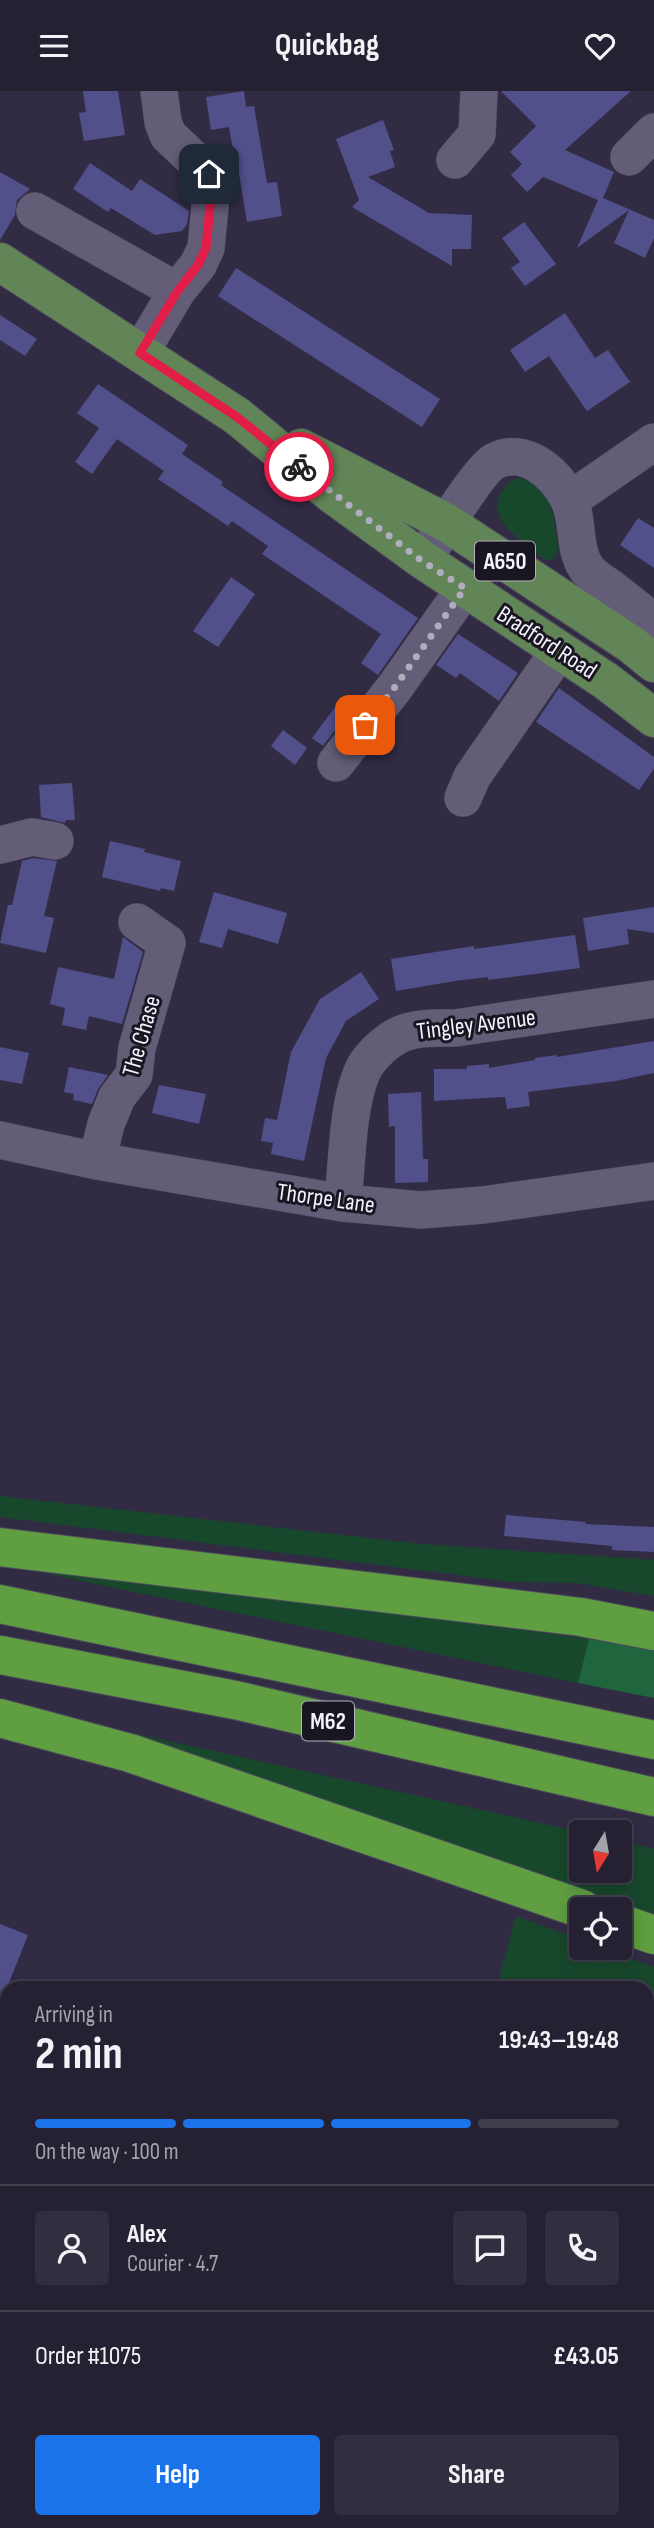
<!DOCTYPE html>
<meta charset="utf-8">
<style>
:root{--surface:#252133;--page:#312e3f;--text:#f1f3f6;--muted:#a3a3ac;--line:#423e4e;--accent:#1a73e8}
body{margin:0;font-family:"Sofia Sans Condensed",sans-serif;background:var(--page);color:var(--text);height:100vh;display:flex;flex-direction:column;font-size:26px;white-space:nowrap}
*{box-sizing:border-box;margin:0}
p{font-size:23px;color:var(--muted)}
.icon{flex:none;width:38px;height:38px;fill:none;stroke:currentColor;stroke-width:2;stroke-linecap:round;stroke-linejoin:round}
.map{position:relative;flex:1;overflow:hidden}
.drawer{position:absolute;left:0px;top:1890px;width:654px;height:548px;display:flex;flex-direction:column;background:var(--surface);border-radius:21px 21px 0 0;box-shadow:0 4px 18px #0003,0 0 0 2px var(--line)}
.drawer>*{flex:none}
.needle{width:46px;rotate:191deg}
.controls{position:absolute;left:569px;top:1729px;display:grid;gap:14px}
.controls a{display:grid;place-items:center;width:63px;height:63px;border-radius:7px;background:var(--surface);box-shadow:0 4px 18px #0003,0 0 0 2px var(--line);font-size:35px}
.pin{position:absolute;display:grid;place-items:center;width:60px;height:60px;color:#fff;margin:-30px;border-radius:14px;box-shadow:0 4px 10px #0006}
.courier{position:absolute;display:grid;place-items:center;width:70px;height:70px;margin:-35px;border:5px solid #e11d48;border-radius:50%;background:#fff;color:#222;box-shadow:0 2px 9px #0007}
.head em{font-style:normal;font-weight:700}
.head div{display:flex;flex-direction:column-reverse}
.head{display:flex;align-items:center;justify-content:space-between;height:119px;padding:0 35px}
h1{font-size:46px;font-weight:700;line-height:52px}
.bar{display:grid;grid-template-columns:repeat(4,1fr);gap:10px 7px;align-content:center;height:84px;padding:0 35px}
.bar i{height:9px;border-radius:5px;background:var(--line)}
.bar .active{background:var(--accent)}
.bar p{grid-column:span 4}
.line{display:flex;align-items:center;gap:18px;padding:0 35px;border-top:2px solid var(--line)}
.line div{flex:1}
.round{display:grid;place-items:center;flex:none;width:74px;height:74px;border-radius:7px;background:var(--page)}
.action{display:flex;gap:14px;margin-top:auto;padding:14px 35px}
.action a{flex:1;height:80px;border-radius:7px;background:var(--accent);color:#fff;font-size:28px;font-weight:700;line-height:80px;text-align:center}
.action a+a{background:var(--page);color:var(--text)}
header{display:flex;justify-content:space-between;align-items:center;height:91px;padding:0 35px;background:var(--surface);font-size:32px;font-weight:700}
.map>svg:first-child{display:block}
.built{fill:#3b3452}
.green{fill:#17482c}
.forest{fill:#1f653e}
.building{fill:#51508b}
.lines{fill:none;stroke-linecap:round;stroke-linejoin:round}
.minor-casing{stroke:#4e495d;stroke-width:38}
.major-casing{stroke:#4e495d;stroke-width:40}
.highway-casing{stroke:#4e495d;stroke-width:40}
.minor{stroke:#635d78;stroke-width:37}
.major{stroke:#618557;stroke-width:38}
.highway{stroke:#5f9f41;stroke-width:38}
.done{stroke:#b0adbe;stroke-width:7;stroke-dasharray:0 12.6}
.route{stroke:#e11d48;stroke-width:9}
.labels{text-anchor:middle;stroke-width:6;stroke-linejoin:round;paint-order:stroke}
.shield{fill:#191621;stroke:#b2b0bc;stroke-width:2}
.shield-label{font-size:23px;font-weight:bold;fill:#f4f2ff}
.street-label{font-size:24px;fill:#f4f2ff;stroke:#191621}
</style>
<header><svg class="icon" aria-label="menu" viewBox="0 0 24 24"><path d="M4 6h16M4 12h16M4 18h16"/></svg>Quickbag<svg class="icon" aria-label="heart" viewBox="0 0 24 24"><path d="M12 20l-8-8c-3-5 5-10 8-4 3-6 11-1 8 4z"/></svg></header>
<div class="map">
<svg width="654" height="2437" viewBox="0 0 654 2437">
<rect width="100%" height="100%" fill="#312c44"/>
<!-- built -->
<path class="built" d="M648,2124L654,2129V2311L648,2309Z"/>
<!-- green -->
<path class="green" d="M518,387C557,396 552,427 559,459L552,469H546C534,460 512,444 503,432C491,415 500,394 518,387Z
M0,1405L422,1453L654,1469V1505L577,1492L513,1491L0,1426Z
M54,1478L589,1548L578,1592L52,1484Z
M119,1639L581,1741V1780H620V1750L654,1758V1826L566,1793L119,1642Z
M516,1825L581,1849V1857H601L654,1876V2129L648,2124V1897H496Z
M7,2228V2391H0V2229Z
M648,2309L654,2311V2437H252L233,2431H648Z"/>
<!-- forest -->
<path class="forest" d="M589,1548L654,1559V1607L578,1592Z"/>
<!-- building -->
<path class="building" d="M83,0H118L125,44L84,50L79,22L86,21Z
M244,0L246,16L254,15L267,92L277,91L282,125L247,131L236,65H234L229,36L211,39L206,6Z
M501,0H631L565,59L614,81L603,107L654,129V147L645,167L614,152L629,119L577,157L598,109L543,86L527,101L511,84L522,73L510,61L536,35Z
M383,29L394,59L390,60L395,76L368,86L429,122L472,124L471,158H452V175L352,116L359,109L336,48Z
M90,72L132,100L140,88L189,120L187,133L182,140L155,144L111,117L108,121L73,98Z
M0,81L30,98L17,109L15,124L0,149Z
M524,131L556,173L525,195L511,177L520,171L502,147Z
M236,177L440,308L422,336L218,205Z
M565,222L595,267L608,259L630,291L587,320L549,265L525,281L510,259Z
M0,224L37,248L25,265L0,249Z
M98,293L188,354L182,363L223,391L221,394L418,527L378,584L361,572L381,543L262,463L268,455L232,430L228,435L158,388L164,380L117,348L92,383L75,371L99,337L77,322Z
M638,427L654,437V477L620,454Z
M231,486L255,503L218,556L193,540Z
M458,543L518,582L499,610L460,582L456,587L436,574Z
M559,597L654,666V678L639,699L536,631Z
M336,615L347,623L323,655L312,647Z
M283,639L307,657L295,674L271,655Z
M72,692L75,729H66L65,732L41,726L39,694Z
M110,750L145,758L144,761L181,770L174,800L161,797L160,800L102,786Z
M33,767L57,770L44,825L54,827L46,862L0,852L8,814H12L22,770Z
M214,801L287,822L278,853L228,838L222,857L199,851Z
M654,816V842L627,838L629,853L588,860L583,827Z
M575,844L580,877L488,889V886L455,890L396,900L391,868L474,855V858Z
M123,846L143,861L122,933L89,925L86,939L62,934L65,917L50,913L58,876L114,888Z
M361,881L379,908L346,930L326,967L304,1070L271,1063L273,1052L261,1050L265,1027L277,1029L291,961L320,908Z
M654,950V982L616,990L528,1001L530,1015L507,1018L505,1006L434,1010V978H467V975L489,973V977L535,969V967L557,964V966Z
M0,956L29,962L22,993L0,989Z
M69,976L108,984L98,998L92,1013L73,1009L74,1003L64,1001Z
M159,994L206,1003L199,1033L152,1022Z
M421,1001L423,1068H428V1091L395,1092V1035L389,1036L388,1003Z
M506,1424L586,1431L585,1433L654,1436V1461L612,1459V1455L504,1445Z
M0,1833L28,1844L1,1912L0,1911Z"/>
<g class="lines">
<!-- minor casing -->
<g class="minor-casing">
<path id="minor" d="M629,66L654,41
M455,69L477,43L479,0
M35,120L177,200
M140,262L177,200L198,174L206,157L212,95L209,83L168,44L163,31L159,0
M570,409L654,351
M423,469C435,451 479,378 495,370C525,355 555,382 568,407C580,429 572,457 587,478C593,486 604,492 612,498C626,509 640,520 654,531
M336,672L395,596L465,497
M463,707L472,686L559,560
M0,754L32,746L55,750
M0,1049L97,1070L343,1112L421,1119L483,1114L654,1090
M97,1070L106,1033L117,1006L134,984L137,957L167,852L137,831
M343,1112C347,1074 347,1008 365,975C373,962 388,949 401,943C418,936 437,937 455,937L654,908
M648,2204L654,2205"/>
</g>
<!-- major casing -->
<g class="major-casing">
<path id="major" d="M0,171L237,325L332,403L423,469L606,590L654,627
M301,357L447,432L632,554L654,572"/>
</g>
<!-- highway casing -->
<g class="highway-casing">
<path id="highway" d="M0,1456L581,1526L654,1540
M0,1513L654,1649
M0,1564L235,1609L654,1706
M0,1627L130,1662L582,1818
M620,1832L654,1844"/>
</g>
<!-- minor -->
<use href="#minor" class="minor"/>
<!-- major -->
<use href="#major" class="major"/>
<!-- highway -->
<use href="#highway" class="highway"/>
</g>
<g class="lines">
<!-- done -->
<path class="done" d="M299,376L422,470L465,497L395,596L365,634"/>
<!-- route -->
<path class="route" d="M209,83L212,95L206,157L198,174L177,201L140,262L237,326L299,376"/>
</g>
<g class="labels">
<!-- shield labels -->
<g class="shield">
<rect x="475" y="450.5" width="60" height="39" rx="5"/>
<rect x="302" y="1610.5" width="52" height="39" rx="5"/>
</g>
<g class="shield-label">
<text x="505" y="478">A650</text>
<text x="328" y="1638">M62</text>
</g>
<!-- street labels -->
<g class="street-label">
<text transform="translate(547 551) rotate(33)" y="8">Bradford Road</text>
<text transform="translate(476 933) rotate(-7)" y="8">Tingley Avenue</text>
<text transform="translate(141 945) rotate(-74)" y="8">The Chase</text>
<text transform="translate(326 1107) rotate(8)" y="8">Thorpe Lane</text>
</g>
</g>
</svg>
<div class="controls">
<a><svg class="needle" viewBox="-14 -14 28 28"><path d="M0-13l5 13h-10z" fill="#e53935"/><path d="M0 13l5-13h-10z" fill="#a3a3ac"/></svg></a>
<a><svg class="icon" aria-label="locate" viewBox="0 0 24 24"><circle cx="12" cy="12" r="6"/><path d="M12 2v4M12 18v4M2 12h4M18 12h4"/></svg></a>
</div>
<div class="pin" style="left:365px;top:634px;background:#ea580c"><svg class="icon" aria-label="bag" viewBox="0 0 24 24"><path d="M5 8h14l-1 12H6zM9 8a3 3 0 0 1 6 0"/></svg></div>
<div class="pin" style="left:209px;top:83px;background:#1f2937"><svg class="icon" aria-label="home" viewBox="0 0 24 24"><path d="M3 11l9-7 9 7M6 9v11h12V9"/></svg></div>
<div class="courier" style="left:299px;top:376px"><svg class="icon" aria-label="bike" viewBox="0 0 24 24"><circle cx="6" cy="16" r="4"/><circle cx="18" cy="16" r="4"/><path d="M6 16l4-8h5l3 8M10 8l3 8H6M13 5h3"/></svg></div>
<section class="drawer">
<div class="head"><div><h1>2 min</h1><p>Arriving in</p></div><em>19:43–19:48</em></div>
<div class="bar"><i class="active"></i><i class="active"></i><i class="active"></i><i></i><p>On the way · 100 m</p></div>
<div class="line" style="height:126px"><a class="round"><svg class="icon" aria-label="person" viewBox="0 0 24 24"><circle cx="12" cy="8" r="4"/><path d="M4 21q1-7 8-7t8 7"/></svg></a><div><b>Alex</b><p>Courier · 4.7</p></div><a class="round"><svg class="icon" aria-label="chat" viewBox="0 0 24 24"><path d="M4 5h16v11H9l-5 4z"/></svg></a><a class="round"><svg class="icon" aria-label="phone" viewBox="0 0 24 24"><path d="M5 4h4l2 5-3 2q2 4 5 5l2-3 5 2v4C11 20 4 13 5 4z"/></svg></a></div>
<div class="line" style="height:91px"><div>Order #1075</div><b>£43.05</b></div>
<div class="action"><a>Help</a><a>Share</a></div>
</section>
</div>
